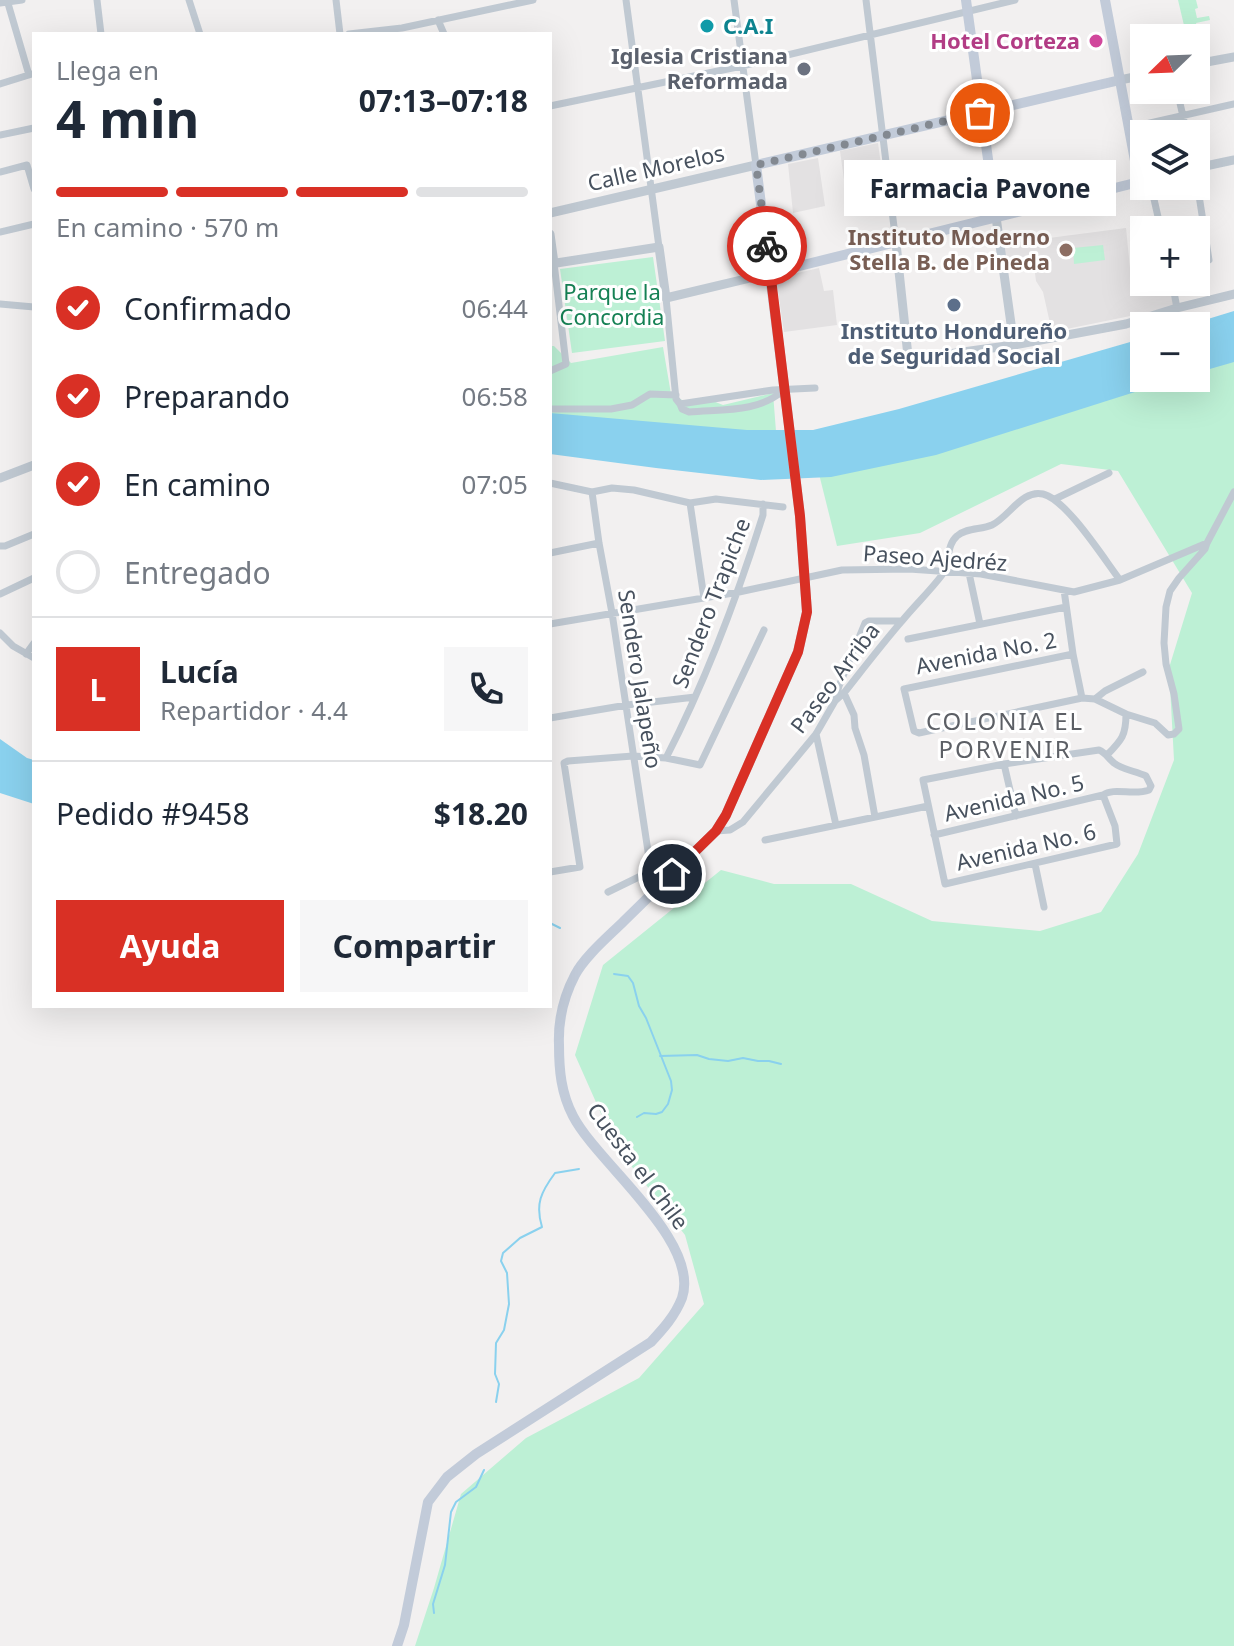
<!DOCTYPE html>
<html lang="es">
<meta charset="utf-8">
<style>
:root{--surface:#fff;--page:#f6f6f7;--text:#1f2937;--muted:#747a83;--line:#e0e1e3;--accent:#d93025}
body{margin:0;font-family:"Noto Sans",sans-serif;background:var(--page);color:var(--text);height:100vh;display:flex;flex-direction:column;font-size:30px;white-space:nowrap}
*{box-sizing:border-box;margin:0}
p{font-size:26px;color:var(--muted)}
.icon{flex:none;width:44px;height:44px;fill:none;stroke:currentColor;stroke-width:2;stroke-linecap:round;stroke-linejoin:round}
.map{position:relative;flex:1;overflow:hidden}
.drawer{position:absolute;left:32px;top:32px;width:520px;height:976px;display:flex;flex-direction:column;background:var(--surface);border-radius:0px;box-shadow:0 8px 32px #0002}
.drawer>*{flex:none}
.needle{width:52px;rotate:247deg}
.buttons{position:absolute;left:1130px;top:24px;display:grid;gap:16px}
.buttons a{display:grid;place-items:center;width:80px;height:80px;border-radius:0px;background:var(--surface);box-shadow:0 8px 32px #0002;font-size:40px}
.pin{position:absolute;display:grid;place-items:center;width:68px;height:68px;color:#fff;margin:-34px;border:4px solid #fff;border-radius:50%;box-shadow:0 2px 8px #0007}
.courier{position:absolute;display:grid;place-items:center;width:80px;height:80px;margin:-40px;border:6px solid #d93025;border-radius:50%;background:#fff;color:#222;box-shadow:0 2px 10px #0007}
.bubble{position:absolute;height:56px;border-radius:0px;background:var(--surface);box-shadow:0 8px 32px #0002;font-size:26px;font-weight:700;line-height:56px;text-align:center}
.head em{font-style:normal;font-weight:700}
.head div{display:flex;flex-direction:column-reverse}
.head{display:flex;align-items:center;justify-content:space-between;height:136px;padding:0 24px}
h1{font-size:52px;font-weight:700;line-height:60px}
.bar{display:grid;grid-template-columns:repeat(4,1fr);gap:12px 8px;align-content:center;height:96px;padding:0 24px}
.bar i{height:10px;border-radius:6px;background:var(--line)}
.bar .current{background:var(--accent)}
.bar p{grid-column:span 4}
.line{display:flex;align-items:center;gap:20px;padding:0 24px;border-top:2px solid var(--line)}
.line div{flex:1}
.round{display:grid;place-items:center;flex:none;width:84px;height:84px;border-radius:0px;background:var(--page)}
ol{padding:0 24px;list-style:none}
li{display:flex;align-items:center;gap:24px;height:88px}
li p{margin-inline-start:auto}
li .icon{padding:8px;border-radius:50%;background:var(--accent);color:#fff;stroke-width:4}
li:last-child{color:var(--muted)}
li i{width:44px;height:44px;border:4px solid var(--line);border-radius:50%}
.cta{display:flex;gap:16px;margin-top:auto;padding:16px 24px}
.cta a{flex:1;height:92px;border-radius:0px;background:var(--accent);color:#fff;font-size:32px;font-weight:700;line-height:92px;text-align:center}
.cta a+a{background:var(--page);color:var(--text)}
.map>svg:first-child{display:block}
.education{fill:#e3e1e2}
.green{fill:#bdf0d5}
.water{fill:#8ad1ee}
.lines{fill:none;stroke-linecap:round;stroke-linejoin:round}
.stream{stroke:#8ad1ee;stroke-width:2}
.minor{stroke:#c0c9d2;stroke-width:7}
.tertiary{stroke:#c0c9d2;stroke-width:9}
.secondary{stroke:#c2cbd9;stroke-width:10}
.secondary-bridge{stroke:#c2cbd9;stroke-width:10}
.done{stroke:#838991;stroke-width:8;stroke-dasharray:0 14.4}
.route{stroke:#d93025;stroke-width:10}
.culture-dot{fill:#0f9aa8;stroke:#fff;stroke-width:3}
.hotel-dot{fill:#d1479c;stroke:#fff;stroke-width:3}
.worship-dot{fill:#6b7280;stroke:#fff;stroke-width:3}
.education-dot{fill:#8d6e63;stroke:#fff;stroke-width:3}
.service-dot{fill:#5c6f8a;stroke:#fff;stroke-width:3}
.labels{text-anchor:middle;stroke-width:6;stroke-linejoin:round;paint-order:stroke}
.culture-label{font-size:22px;font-weight:bold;fill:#0d838f;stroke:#fff;text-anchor:start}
.hotel-label{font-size:22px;font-weight:bold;fill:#b23c85;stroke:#fff;text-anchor:end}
.worship-label{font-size:22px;font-weight:bold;fill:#5b616d;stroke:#fff;text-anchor:end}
.street-label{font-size:22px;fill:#47515e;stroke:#fff}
.education-label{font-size:22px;font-weight:bold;fill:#785e54;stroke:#fff;text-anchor:end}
.park-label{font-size:22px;fill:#158154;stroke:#fff}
.service-label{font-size:22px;font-weight:bold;fill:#4e5e75;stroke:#fff}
.neighbourhood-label{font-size:24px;letter-spacing:2px;fill:#5c5f65;stroke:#fff}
</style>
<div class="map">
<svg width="1234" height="1646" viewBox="0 0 1234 1646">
<rect width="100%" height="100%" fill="#f2f0f0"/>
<!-- education -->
<path class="education" d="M878,143L887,209L849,215L840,151Z
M818,158L825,206L793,213L788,164Z
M1126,228L1130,268L1141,267L1142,275H1144V282H1168L1174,307L1052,332L1043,292L1036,281L1033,258L1005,261L1003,244Z
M819,268L824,291L833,290L837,325L784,332L776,278Z"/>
<!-- green -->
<path class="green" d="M1178,0H1196L1198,8L1195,9L1197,18L1209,16L1210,20L1196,23L1199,37L1187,38Z
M1179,121L1181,134H1144V173H1142L1133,130Z
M1103,245L1105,260L1074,264L1073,248Z
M653,257L665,341L572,353L560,269Z
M1234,325V1646H415L434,1588L461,1494L526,1438L639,1378L704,1304L685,1235L615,1145L575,1055L603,965L721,870L774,884H851L932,921L1040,931L1101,912L1138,854L1174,760L1169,668L1192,593L1118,471L1061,464L920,533L837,546L816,462L1144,378H1196V340Z
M550,346H554L571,363L663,347L671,394L684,401L708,399L723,405L773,393L777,444L550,420Z"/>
<!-- water -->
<path class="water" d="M1234,311V362L1196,373V326H1185Z
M1144,338V378H1179L936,455L831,477L761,480L656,468L550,454V413L747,430H813L899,409Z
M0,739L27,758L34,760V804L0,793Z"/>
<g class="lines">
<!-- stream -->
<path class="stream" d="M550,923L560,928
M614,974L628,976L633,983L639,1006L646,1018L671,1081L672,1090L668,1104L662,1112L656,1114L644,1113L637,1117
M660,1056L697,1055L709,1059L728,1061L743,1058L758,1061H769L781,1064
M496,1402L499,1384L495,1374L496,1343L504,1330L509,1304L507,1273L501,1261L503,1253L520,1238L542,1227C535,1204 541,1192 555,1173L579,1169
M434,1613L433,1604L445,1565L451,1512L456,1502L476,1487L484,1470"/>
<!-- minor -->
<path class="minor" d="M7,0L29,75
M97,0L101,34
M189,0L200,34
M336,0L340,34
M626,0L659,247
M734,0L756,165
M866,0L896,243
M0,3L22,0
M438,20L444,34
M349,34L402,28L533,0
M0,84L32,74
M1177,90L1187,134
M550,106L742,66L1015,0
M1128,128L1234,104
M0,135L34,128
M0,172L27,165L34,189
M1196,176L1209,260
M1151,186L1161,230
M0,232L34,224
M1172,282L1177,308
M666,298L676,399L680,404L773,390L815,388
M0,304L34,307
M550,371L566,364L554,263
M680,404L682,409L689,412C722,409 758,413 784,390
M550,409H611L632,405L650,394L676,395
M550,483L592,492L612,488L634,490L690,503L716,499L783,507
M592,492L599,543L612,613L651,871
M1055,499L1109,473
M690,503L704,598
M0,546H5L34,534
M550,553L599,543
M969,573L980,624
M1064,590L1073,654L1082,698L1095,699L1126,714C1126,735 1122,740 1107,755
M0,594L34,578
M550,624L739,592L842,570L909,569L981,574L1074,592L1120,580L1207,543L1234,492
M0,633L13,646L34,658
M908,639L1066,607
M26,654L34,643
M1073,654L904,689L914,731L919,733L1082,698
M844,693L854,715L855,728L864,755L875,817
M836,698L839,686L865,623L869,621H901
M1095,699L1105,691L1143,672
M1126,714L1155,723L1168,735L1174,734L1179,729L1174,694L1166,664L1164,643L1166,607L1170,591L1179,578L1205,549L1207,543
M550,718L627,705L695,697
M816,734L836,825
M1099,750C1106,753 1108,758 1114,763C1123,770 1136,771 1146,776L1151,786L1149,790C1134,796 1114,787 1103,795L1115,826L1117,844L945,884L923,780L1004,764Z
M666,758C706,680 737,598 763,515V504
M1004,764L1016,816
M716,831L730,830L743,822L816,734L835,701L844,693C863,669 882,644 902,621C915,605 930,591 942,575C950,564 946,545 957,536C967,527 981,530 992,525C1009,517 1022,489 1043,494C1067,500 1104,559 1120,580
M934,835L1103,795
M765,840L928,806
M1035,864L1044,907
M550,872L580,867L564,763L568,761L633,756L666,758L700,765L764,630
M608,892L651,871L686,857"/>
<!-- tertiary -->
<path class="tertiary" d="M1196,64L1234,57
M1120,80L1144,75
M1196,168L1234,160
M550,213L756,165
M996,217L1014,345
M550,234L554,263
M896,243L908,356L912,359L1014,345L1126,324L1177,308L1234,294
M550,264L659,247L666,298L771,273
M0,478L34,465"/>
<!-- secondary -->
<path class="secondary" d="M966,0L996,217
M771,273L1139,182L1105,0
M783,377L756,165L1120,80
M397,1646L404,1625L428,1502L447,1477L476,1454L651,1342C663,1329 675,1316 682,1298C701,1241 597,1163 573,1116C561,1093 559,1070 559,1045C558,1021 564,996 575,975C585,956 609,936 624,921C655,891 685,861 716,831L726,815L798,652L807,612L800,516"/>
<!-- secondary-bridge -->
<path class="secondary-bridge" d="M783,377L800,516"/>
</g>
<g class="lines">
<!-- done -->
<path class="done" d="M767,246L756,165L980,113"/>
<!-- route -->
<path class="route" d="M672,874L716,831L726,815L798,652L807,612L800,516L767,246"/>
</g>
<!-- markers -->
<circle class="culture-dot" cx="707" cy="26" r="8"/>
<circle class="hotel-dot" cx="1096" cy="41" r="8"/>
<circle class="worship-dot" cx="804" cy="69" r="8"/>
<circle class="education-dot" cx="1066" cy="250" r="8"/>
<circle class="service-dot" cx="954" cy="305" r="8"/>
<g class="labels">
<!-- culture labels -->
<g class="culture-label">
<text x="723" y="34">C.A.I</text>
</g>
<!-- hotel labels -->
<g class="hotel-label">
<text x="1080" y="49">Hotel Corteza</text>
</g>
<!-- worship labels -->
<g class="worship-label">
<text x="788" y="64">Iglesia Cristiana<tspan x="788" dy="25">Reformada</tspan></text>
</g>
<!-- street labels -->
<g class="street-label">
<text transform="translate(656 168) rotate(-13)" y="8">Calle Morelos</text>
<text transform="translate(935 558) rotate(4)" y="8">Paseo Ajedréz</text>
<text transform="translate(711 603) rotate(-69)" y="8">Sendero Trapiche</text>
<text transform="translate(986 653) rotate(-11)" y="8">Avenida No. 2</text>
<text transform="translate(835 678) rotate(-53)" y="8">Paseo Arriba</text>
<text transform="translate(640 679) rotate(81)" y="8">Sendero Jalapeño</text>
<text transform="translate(1014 798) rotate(-13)" y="8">Avenida No. 5</text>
<text transform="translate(1026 847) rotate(-13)" y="8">Avenida No. 6</text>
<text transform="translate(638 1166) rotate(53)" y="8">Cuesta el Chile</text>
</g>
<!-- education labels -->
<g class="education-label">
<text x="1050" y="245">Instituto Moderno<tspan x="1050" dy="25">Stella B. de Pineda</tspan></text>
</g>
<!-- park labels -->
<g class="park-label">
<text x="612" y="300">Parque la<tspan x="612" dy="25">Concordia</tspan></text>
</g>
<!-- service labels -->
<g class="service-label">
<text x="954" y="339">Instituto Hondureño<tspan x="954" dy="25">de Seguridad Social</tspan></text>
</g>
<!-- neighbourhood labels -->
<g class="neighbourhood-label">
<text x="1005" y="730">COLONIA EL<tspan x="1005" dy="28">PORVENIR</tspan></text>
</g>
</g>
</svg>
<div class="buttons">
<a><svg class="needle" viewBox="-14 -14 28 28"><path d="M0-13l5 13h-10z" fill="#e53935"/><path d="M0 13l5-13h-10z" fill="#747a83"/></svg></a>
<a><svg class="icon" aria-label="layers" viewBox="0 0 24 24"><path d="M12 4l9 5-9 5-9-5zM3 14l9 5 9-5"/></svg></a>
<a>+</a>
<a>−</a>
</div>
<div class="pin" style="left:980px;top:113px;background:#ea580c"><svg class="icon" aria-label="bag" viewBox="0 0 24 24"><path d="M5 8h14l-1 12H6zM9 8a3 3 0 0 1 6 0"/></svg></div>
<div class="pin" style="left:672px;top:874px;background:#1f2937"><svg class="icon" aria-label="home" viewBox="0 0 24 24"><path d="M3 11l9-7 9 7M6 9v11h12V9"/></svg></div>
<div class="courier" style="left:767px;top:246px"><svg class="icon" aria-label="bike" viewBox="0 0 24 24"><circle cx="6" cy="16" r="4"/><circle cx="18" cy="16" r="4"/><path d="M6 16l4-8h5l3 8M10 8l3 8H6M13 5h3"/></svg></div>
<div class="bubble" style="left:844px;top:160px;width:272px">Farmacia Pavone</div>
<section class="drawer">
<div class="head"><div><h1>4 min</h1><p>Llega en</p></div><em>07:13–07:18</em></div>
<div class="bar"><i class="current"></i><i class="current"></i><i class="current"></i><i></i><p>En camino · 570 m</p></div>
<ol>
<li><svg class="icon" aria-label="check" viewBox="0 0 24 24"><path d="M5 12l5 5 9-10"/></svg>Confirmado<p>06:44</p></li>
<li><svg class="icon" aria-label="check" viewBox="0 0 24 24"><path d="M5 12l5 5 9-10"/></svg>Preparando<p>06:58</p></li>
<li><svg class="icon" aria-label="check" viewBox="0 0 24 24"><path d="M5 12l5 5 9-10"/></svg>En camino<p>07:05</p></li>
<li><i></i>Entregado</li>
</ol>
<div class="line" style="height:144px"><b class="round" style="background:var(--accent);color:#fff">L</b><div><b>Lucía</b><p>Repartidor · 4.4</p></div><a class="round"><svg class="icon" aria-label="phone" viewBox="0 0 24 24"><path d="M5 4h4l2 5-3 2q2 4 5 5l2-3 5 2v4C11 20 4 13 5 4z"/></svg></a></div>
<div class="line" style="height:104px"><div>Pedido #9458</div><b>$18.20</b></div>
<div class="cta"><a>Ayuda</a><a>Compartir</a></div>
</section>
</div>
